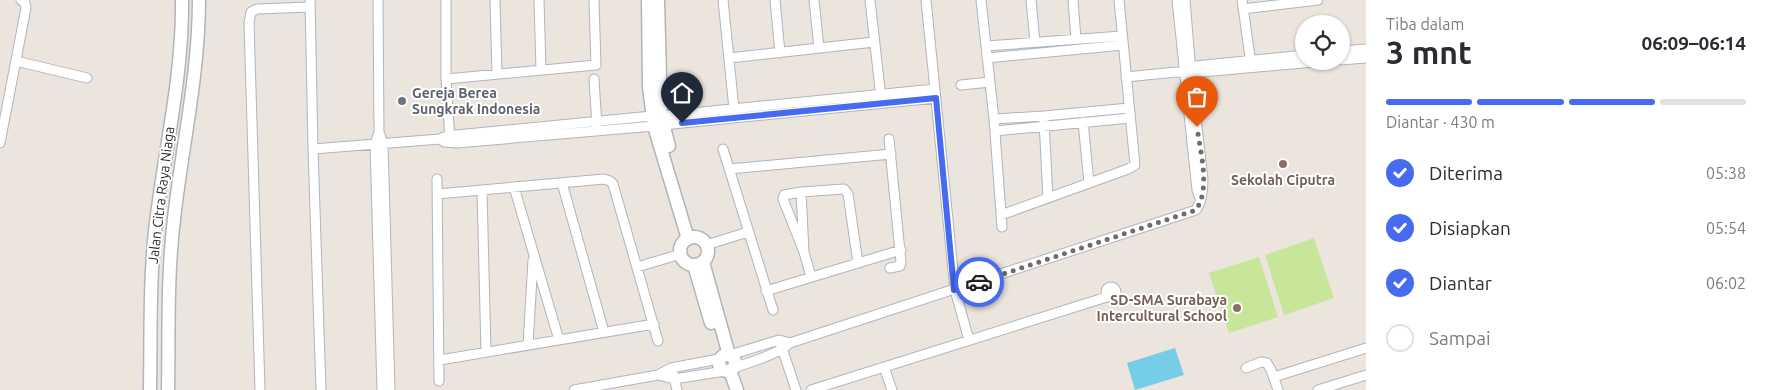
<!DOCTYPE html>
<html lang="id">
<meta charset="utf-8">
<style>
:root{--surface:#fff;--page:#f2f2f3;--text:#2b2b33;--muted:#7c7c81;--line:#e1e1e2;--accent:#466af0}
body{margin:0;font-family:Ubuntu,sans-serif;background:var(--page);color:var(--text);height:100vh;display:flex;flex-direction:column;font-size:19px;white-space:nowrap}
*{box-sizing:border-box;margin:0}
p{font-size:16px;color:var(--muted)}
.icon{flex:none;width:28px;height:28px;fill:none;stroke:currentColor;stroke-width:2;stroke-linecap:round;stroke-linejoin:round}
.map{position:relative;flex:1;overflow:hidden}
.sheet{display:flex;flex-direction:column;background:var(--surface);width:400px}
.sheet>*{flex:none}
.controls{position:absolute;left:1295px;top:15px;display:grid;gap:10px}
.controls a{display:grid;place-items:center;width:55px;height:55px;border-radius:50%;background:var(--surface);box-shadow:0 1px 4px #0004;font-size:25px}
.pin{position:absolute;display:grid;place-items:center;width:42px;height:42px;color:#fff;margin:-51px -21px;border-radius:50% 50% 50% 0;rotate:-45deg;box-shadow:0 0 5px #0007}
.pin .icon{rotate:45deg}
.courier{position:absolute;display:grid;place-items:center;width:50px;height:50px;margin:-25px;border:4px solid #466af0;border-radius:50%;background:#fff;color:#222;box-shadow:0 1px 6px #0007}
.headline em{font-style:normal;font-weight:700}
.headline div{display:flex;flex-direction:column-reverse}
.headline{display:flex;align-items:center;justify-content:space-between;height:85px;padding:0 20px}
h1{font-size:32px;font-weight:700;line-height:38px}
.bar{display:grid;grid-template-columns:repeat(4,1fr);gap:8px 5px;align-content:center;height:60px;padding:0 20px}
.bar i{height:6px;border-radius:4px;background:var(--line)}
.bar .current{background:var(--accent)}
.bar p{grid-column:span 4}
ol{padding:0 20px;list-style:none}
li{display:flex;align-items:center;gap:15px;height:55px}
li p{margin-inline-start:auto}
li .icon{padding:5px;border-radius:50%;background:var(--accent);color:#fff;stroke-width:4}
li:last-child{color:var(--muted)}
li i{width:28px;height:28px;border:2px solid var(--line);border-radius:50%}
main{display:flex;flex:1;min-height:0}
.map>svg:first-child{display:block}
.pitch{fill:#c7e699}
.water{fill:#76cde8}
.lines{fill:none;stroke-linecap:round;stroke-linejoin:round}
.street-casing{stroke:#b1b4bd;stroke-width:11}
.secondary-casing{stroke:#b1b4bd;stroke-width:15}
.street{stroke:#fff;stroke-width:9}
.secondary{stroke:#fff;stroke-width:12}
.done{stroke:#6f6c6a;stroke-width:5;stroke-dasharray:0 9}
.route{stroke:#466af0;stroke-width:6}
.worship-dot{fill:#6b7280;stroke:#fff;stroke-width:2}
.education-dot{fill:#8d6e63;stroke:#fff;stroke-width:2}
.labels{text-anchor:middle;stroke-width:4;stroke-linejoin:round;paint-order:stroke}
.worship-label{font-size:14px;font-weight:bold;fill:#5b616d;stroke:#fff;text-anchor:start}
.education-label{font-size:14px;font-weight:bold;fill:#785e54;stroke:#fff}
.street-label{font-size:14px;fill:#2b2b2b;stroke:#fff}
</style>
<main>
<div class="map">
<svg width="1366" height="390" viewBox="0 0 1366 390">
<rect width="100%" height="100%" fill="#ece5de"/>
<!-- pitch -->
<path class="pitch" d="M1314,238L1334,298L1284,315L1265,255Z
M1259,257L1278,317L1229,333L1209,273Z"/>
<!-- water -->
<path class="water" d="M1175,348L1184,375L1135,390L1127,363Z"/>
<g class="lines">
<!-- street casing -->
<g class="street-casing">
<path id="street" d="M310,0L313,149L321,390
M378,0L379,132
M446,0V79L450,140
M495,0L497,74
M539,0L541,70
M723,0L734,109
M775,0L780,53
M814,0L819,48
M870,0L881,98
M926,0L955,290L969,340
M981,0L994,119L1002,227
M1031,0L1035,42
M1073,0L1076,39
M1177,0L1197,190L1200,198
M1242,0L1251,64
M1243,9L1318,0
M986,46L1122,36
M1341,51L1366,49
M729,58L874,42
M987,58L1123,45
M1341,60L1366,58
M16,61L87,78
M1185,67L1304,55
M1126,77L1176,72L1191,73L1325,61
M446,79L596,65L594,0
M594,79L597,126
M961,85L990,82
M661,116L935,89
M994,119L1044,116L1129,108
M1044,121L1048,198
M1083,122L1089,183
M663,125L936,98
M995,131L1130,118
M440,139L444,142L457,143L654,126
M889,139L901,262L900,266L890,268
M0,143L26,8L25,3L21,0
M313,149L440,139L444,137L456,135L652,116
M723,149L773,310
M729,169L891,154
M437,179L439,381
M562,183L604,332
M514,187L559,340
M482,190L486,352
M801,192L804,252L811,277
M437,194L604,179L610,181L613,184L658,341
M1001,215L1128,169L1135,165L1119,0
M706,245L748,232
M804,252L783,199L784,195L801,192L844,189L848,194L858,263
M637,267L681,254
M1106 292a5 5 0 1 1 10 0a5 5 0 1 1-10 0Z
M766,291L901,250
M528,345L533,260
M781,345L796,390
M730,355L779,340L790,343
M440,360L654,324
M884,367L892,390
M734,368C753,361 774,356 790,343L1196,210C1202,201 1203,191 1203,180L1191,73L1185,0
M1246,368L1261,362L1267,363L1271,370L1278,390
M673,373L677,390
M658,375L674,379L725,371
M1274,377L1366,348
M260,390L249,23L251,12L257,9L310,7
M382,390L375,144L379,132L383,144L390,390
M574,390L658,375L671,368L719,359
M811,390L1110,296
M1318,390L1366,375"/>
</g>
<!-- secondary casing -->
<g class="secondary-casing">
<path id="secondary" d="M648,0L649,87L654,126L688,239
M658,0L661,116L669,146
M680 251a14 14 0 1 1 28 0a14 14 0 1 1-28 0Z
M703,262L729,355
M694,265L711,323
M719 363a8 8 0 1 1 16 0a8 8 0 1 1-16 0Z
M730,371L737,390
M150,390C151,332 149,273 157,215C166,144 183,72 182,0
M168,390C169,333 167,275 174,219C182,146 199,74 199,0"/>
</g>
<!-- street -->
<use href="#street" class="street"/>
<!-- secondary -->
<use href="#secondary" class="secondary"/>
</g>
<g class="lines">
<!-- done -->
<path class="done" d="M979,282L1196,210C1211,188 1200,152 1197,127"/>
<!-- route -->
<path class="route" d="M682,123L936,98L954,290L979,282"/>
</g>
<!-- markers -->
<circle class="worship-dot" cx="402" cy="101" r="5"/>
<g class="education-dot">
<circle cx="1283" cy="164" r="5"/>
<circle cx="1237" cy="308" r="5"/>
</g>
<g class="labels">
<!-- worship labels -->
<g class="worship-label">
<text x="412" y="98">Gereja Berea<tspan x="412" dy="16">Sungkrak Indonesia</tspan></text>
</g>
<!-- education labels -->
<g class="education-label">
<text x="1283" y="185">Sekolah Ciputra</text>
<text x="1227" y="305" text-anchor="end">SD-SMA Surabaya<tspan x="1227" dy="16">Intercultural School</tspan></text>
</g>
<!-- street labels -->
<g class="street-label">
<text transform="translate(161 195) rotate(-83)" y="5">Jalan Citra Raya Niaga</text>
</g>
</g>
</svg>
<div class="controls">
<a><svg class="icon" aria-label="locate" viewBox="0 0 24 24"><circle cx="12" cy="12" r="6"/><path d="M12 2v4M12 18v4M2 12h4M18 12h4"/></svg></a>
</div>
<div class="pin" style="left:1197px;top:127px;background:#ea580c"><svg class="icon" aria-label="bag" viewBox="0 0 24 24"><path d="M5 8h14l-1 12H6zM9 8a3 3 0 0 1 6 0"/></svg></div>
<div class="pin" style="left:682px;top:123px;background:#1f2937"><svg class="icon" aria-label="home" viewBox="0 0 24 24"><path d="M3 11l9-7 9 7M6 9v11h12V9"/></svg></div>
<div class="courier" style="left:979px;top:282px"><svg class="icon" aria-label="car" viewBox="0 0 24 24"><path d="M5 17H2v-5l4-1 3-4h7l3 4 3 1v5h-3M9 17h6M6 11h13"/><circle cx="7" cy="17" r="2"/><circle cx="17" cy="17" r="2"/></svg></div>
</div>
<section class="sheet">
<div class="headline"><div><h1>3 mnt</h1><p>Tiba dalam</p></div><em>06:09–06:14</em></div>
<div class="bar"><i class="current"></i><i class="current"></i><i class="current"></i><i></i><p>Diantar · 430 m</p></div>
<ol>
<li><svg class="icon" aria-label="check" viewBox="0 0 24 24"><path d="M5 12l5 5 9-10"/></svg>Diterima<p>05:38</p></li>
<li><svg class="icon" aria-label="check" viewBox="0 0 24 24"><path d="M5 12l5 5 9-10"/></svg>Disiapkan<p>05:54</p></li>
<li><svg class="icon" aria-label="check" viewBox="0 0 24 24"><path d="M5 12l5 5 9-10"/></svg>Diantar<p>06:02</p></li>
<li><i></i>Sampai</li>
</ol>
</section>
</main>
